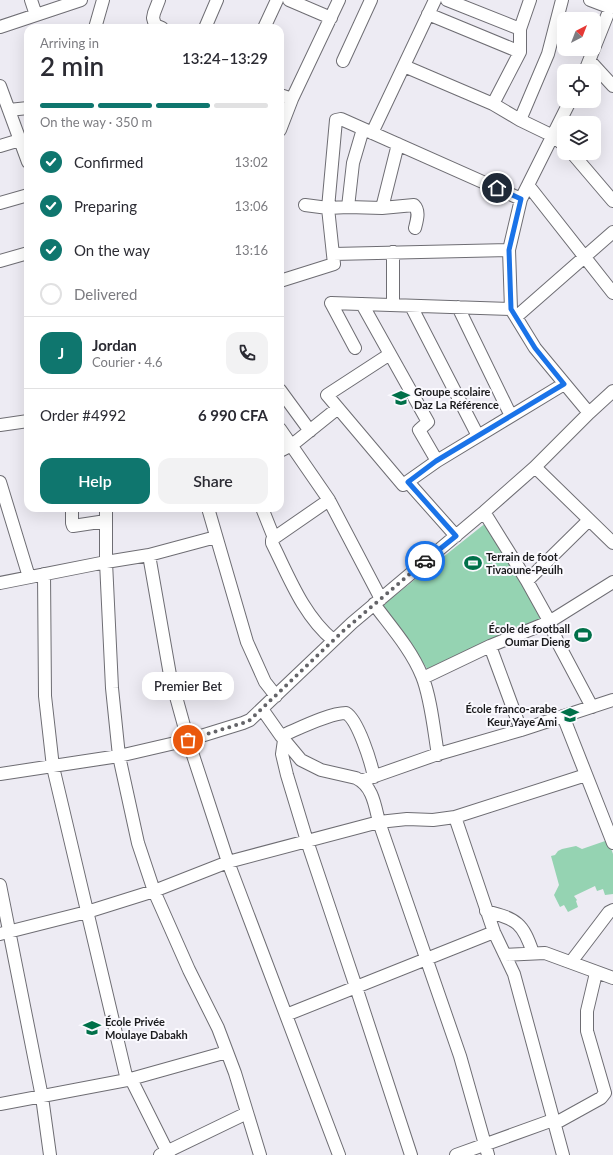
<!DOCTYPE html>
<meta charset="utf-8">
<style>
:root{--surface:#fff;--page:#f2f2f3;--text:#2b2b33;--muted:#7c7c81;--line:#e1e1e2;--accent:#0f766e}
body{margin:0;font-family:Lato,sans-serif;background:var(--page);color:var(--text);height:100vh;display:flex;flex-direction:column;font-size:15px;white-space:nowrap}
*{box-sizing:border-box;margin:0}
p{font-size:13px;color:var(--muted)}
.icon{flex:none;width:22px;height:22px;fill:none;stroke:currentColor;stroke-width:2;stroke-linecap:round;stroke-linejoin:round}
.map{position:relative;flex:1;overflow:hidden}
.details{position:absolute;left:24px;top:24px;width:260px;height:488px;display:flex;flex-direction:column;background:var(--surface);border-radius:12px;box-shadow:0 4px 16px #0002}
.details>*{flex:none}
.needle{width:26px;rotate:42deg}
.fabs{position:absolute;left:557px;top:12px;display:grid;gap:8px}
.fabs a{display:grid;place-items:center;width:44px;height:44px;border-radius:8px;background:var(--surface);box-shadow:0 4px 16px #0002;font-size:20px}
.pin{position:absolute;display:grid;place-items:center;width:34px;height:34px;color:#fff;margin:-17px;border:2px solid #fff;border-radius:50%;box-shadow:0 1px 4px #0007}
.courier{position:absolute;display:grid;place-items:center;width:40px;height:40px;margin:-20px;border:3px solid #1a73e8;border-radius:50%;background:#fff;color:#222;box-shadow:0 1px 5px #0007}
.bubble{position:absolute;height:28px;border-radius:12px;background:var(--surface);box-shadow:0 4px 16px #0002;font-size:13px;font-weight:600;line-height:28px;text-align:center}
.overview em{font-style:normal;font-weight:600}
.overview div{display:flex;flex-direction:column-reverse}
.overview{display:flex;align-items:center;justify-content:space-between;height:68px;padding:0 16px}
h1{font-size:26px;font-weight:600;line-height:30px}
.bar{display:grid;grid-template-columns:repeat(4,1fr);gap:6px 4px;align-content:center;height:48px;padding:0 16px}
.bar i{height:5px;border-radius:3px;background:var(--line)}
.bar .on{background:var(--accent)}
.bar p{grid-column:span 4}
.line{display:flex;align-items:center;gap:10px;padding:0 16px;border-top:1px solid var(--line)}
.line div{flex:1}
.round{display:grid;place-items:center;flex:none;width:42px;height:42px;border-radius:12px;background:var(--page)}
ol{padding:0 16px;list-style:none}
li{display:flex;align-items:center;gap:12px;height:44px}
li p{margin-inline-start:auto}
li .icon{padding:4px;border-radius:50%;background:var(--accent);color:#fff;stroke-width:4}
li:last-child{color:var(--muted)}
li i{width:22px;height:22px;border:2px solid var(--line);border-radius:50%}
.primary-button{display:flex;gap:8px;margin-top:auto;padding:8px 16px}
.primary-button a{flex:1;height:46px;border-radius:12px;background:var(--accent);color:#fff;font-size:16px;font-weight:600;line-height:46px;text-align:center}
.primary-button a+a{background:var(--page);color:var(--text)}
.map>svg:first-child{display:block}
.green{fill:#95d3b2}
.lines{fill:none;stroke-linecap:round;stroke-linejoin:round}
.minor-casing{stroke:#6e6d73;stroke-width:14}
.minor{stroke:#fff;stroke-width:12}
.done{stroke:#646468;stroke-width:4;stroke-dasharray:0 7.2}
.route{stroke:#1a73e8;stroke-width:5}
.labels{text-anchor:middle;stroke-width:4;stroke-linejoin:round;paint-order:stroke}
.poi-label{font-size:11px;font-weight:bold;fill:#1b1b1d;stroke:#faf9fe;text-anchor:start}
</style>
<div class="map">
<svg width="613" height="1155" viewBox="0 0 613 1155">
<rect width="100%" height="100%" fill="#edebf3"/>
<!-- green -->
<path class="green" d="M487,522L544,618L428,670L383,605Z
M608,840L613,854V894L605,895L603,889L597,891L595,886L574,896L577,900L576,901L578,907L568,912L564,905L560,907L554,895L559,885L551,856L555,855L558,851L562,849L576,846L582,849Z"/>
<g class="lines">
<!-- minor casing -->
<g class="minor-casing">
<path id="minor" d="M31,0L36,15
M159,0L154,13L153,18L155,25L162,28
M289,0L331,18
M447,0L520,29
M590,0L611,8
M428,14L520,52
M0,27L81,0
M95,28L103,0
M205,28L217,0
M264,28L277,0
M343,61L371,0
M590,61L613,86
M404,66L493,104L520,120L553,136L564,145
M585,71L613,1
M0,86L28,162
M280,95L292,99
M570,101L521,199L509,250L511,309L535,348L589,413
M493,104L520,52V29L530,0
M9,110L28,108
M520,120L548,54L562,0
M280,130L292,99L339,0
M372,133L435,0
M0,146L20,140
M572,153L613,201
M528,185L613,293
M0,203L28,195
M305,205L328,208L348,207L382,208L414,205C420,211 417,220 415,228
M348,207L353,163L363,129
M382,208L398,144
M333,254L509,250
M0,261L28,253
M280,281L334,264L328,208L336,120L341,119L521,199
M331,303L511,309
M331,303L355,348
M362,304L428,422L419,430L437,461
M393,305V252
M411,306L478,436
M458,307L511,416
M516,317L613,232
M390,354L327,395L403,485L437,461L564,384
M280,390L310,431
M0,425L28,421
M280,429L329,500L381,599
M280,451L292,445L338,408
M535,467L613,543
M0,482L29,577
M408,482L456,536
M329,500L274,538L272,540V543C289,577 303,615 333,640
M72,508V523L73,526L106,521
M106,508V562L112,688L119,756L138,843L154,891L189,970L218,1028L235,1073L260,1155
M208,508L247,642L265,682L276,696
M262,508L274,538
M484,512L527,581L547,617L559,645L592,707
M149,555L170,675L188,740L228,862L339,1155
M44,574L45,696L53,767L127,1080
M527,581L589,520
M0,583L106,562L149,555L216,537
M374,604C391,627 411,649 422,676C431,698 434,731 438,755
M490,646L521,730
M423,678L490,646L549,622L613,582
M262,709L281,736L301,760L321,770L356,778C373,786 375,806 379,822L460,1056L488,1155
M563,716L613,843
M281,736C298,729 329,713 346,713C358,720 371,762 374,777
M284,740L282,754L287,775L307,841L356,987L411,1155
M0,774L119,756L188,740L243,723L250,720L352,623L484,512L535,467L589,413L613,391
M361,781L435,755L521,730L613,700
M455,817L494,932L514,974L563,1155
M0,885L42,1097L50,1155
M486,911C517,919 523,923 533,953
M0,934L87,912L154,891L228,862L379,822L407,819L433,820L455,817L586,775
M505,955L545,953L613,978
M571,962L609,912L613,910
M286,1015L494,932
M131,1079L169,1155
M0,1104L127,1080L227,1052
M554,1124L601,1098L605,1093L587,1031V1011L596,973
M160,1155L247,1113
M456,1155L553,1120"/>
</g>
<!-- minor -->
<use href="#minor" class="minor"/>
</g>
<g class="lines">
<!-- done -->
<path class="done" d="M188,740L243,723L250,720L342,632L425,561"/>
<!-- route -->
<path class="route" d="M425,561L456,536L408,482L436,461L564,384L535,348L511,309L509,250L521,199L497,188"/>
</g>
<!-- icons -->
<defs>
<g id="school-bare" transform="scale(1.38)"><path d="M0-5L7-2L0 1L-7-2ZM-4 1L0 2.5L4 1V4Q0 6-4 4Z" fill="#007049" stroke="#faf9fe" stroke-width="2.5" paint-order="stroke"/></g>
<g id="stadium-bare" transform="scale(1.38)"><path d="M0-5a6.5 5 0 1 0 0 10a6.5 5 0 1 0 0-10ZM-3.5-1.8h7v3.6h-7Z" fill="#007049" stroke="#faf9fe" stroke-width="2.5" paint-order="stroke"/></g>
</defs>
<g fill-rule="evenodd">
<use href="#school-bare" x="401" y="398"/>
<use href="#stadium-bare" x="473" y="563"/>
<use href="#stadium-bare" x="583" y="635"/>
<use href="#school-bare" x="570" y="715"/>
<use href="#school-bare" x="92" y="1028"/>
</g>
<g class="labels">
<!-- poi labels -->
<g class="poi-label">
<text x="414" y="396">Groupe scolaire<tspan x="414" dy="13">Daz La Référence</tspan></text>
<text x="486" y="561">Terrain de foot<tspan x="486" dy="13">Tivaoune-Peulh</tspan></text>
<text x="570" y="633" text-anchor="end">École de football<tspan x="570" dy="13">Oumar Dieng</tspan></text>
<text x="557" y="713" text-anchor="end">École franco-arabe<tspan x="557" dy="13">Keur Yaye Ami</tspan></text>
<text x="105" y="1026">École Privée<tspan x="105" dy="13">Moulaye Dabakh</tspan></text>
</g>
</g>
</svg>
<div class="fabs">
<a><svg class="needle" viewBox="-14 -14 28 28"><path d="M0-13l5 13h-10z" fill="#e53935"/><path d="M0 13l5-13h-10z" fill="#7c7c81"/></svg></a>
<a><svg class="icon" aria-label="locate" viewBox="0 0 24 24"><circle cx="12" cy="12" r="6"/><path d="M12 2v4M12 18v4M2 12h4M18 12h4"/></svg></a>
<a><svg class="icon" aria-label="layers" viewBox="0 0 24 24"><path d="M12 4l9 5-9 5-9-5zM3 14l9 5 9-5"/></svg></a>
</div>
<div class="pin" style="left:188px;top:740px;background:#ea580c"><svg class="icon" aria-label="bag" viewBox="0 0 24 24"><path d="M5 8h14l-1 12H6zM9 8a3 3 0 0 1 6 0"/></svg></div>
<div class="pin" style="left:497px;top:188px;background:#1f2937"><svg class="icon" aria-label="home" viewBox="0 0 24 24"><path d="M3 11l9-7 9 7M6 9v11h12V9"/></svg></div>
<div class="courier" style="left:425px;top:561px"><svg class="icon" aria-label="car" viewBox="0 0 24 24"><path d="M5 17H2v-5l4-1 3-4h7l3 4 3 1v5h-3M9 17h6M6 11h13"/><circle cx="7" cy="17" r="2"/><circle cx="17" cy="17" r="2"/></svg></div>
<div class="bubble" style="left:142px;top:672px;width:92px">Premier Bet</div>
<section class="details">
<div class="overview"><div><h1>2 min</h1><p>Arriving in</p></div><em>13:24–13:29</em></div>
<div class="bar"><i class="on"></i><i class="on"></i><i class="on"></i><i></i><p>On the way · 350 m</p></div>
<ol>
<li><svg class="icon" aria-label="check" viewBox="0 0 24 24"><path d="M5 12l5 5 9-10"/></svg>Confirmed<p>13:02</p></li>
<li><svg class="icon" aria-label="check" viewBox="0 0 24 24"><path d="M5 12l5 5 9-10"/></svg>Preparing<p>13:06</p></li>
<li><svg class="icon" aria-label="check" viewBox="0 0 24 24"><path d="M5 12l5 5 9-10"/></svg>On the way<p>13:16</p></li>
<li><i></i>Delivered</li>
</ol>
<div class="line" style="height:72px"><b class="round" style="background:var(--accent);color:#fff">J</b><div><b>Jordan</b><p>Courier · 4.6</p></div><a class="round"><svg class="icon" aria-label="phone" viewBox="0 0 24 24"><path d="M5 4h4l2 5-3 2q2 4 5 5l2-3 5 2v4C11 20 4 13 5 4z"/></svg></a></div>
<div class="line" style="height:52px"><div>Order #4992</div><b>6 990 CFA</b></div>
<div class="primary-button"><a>Help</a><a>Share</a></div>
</section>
</div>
